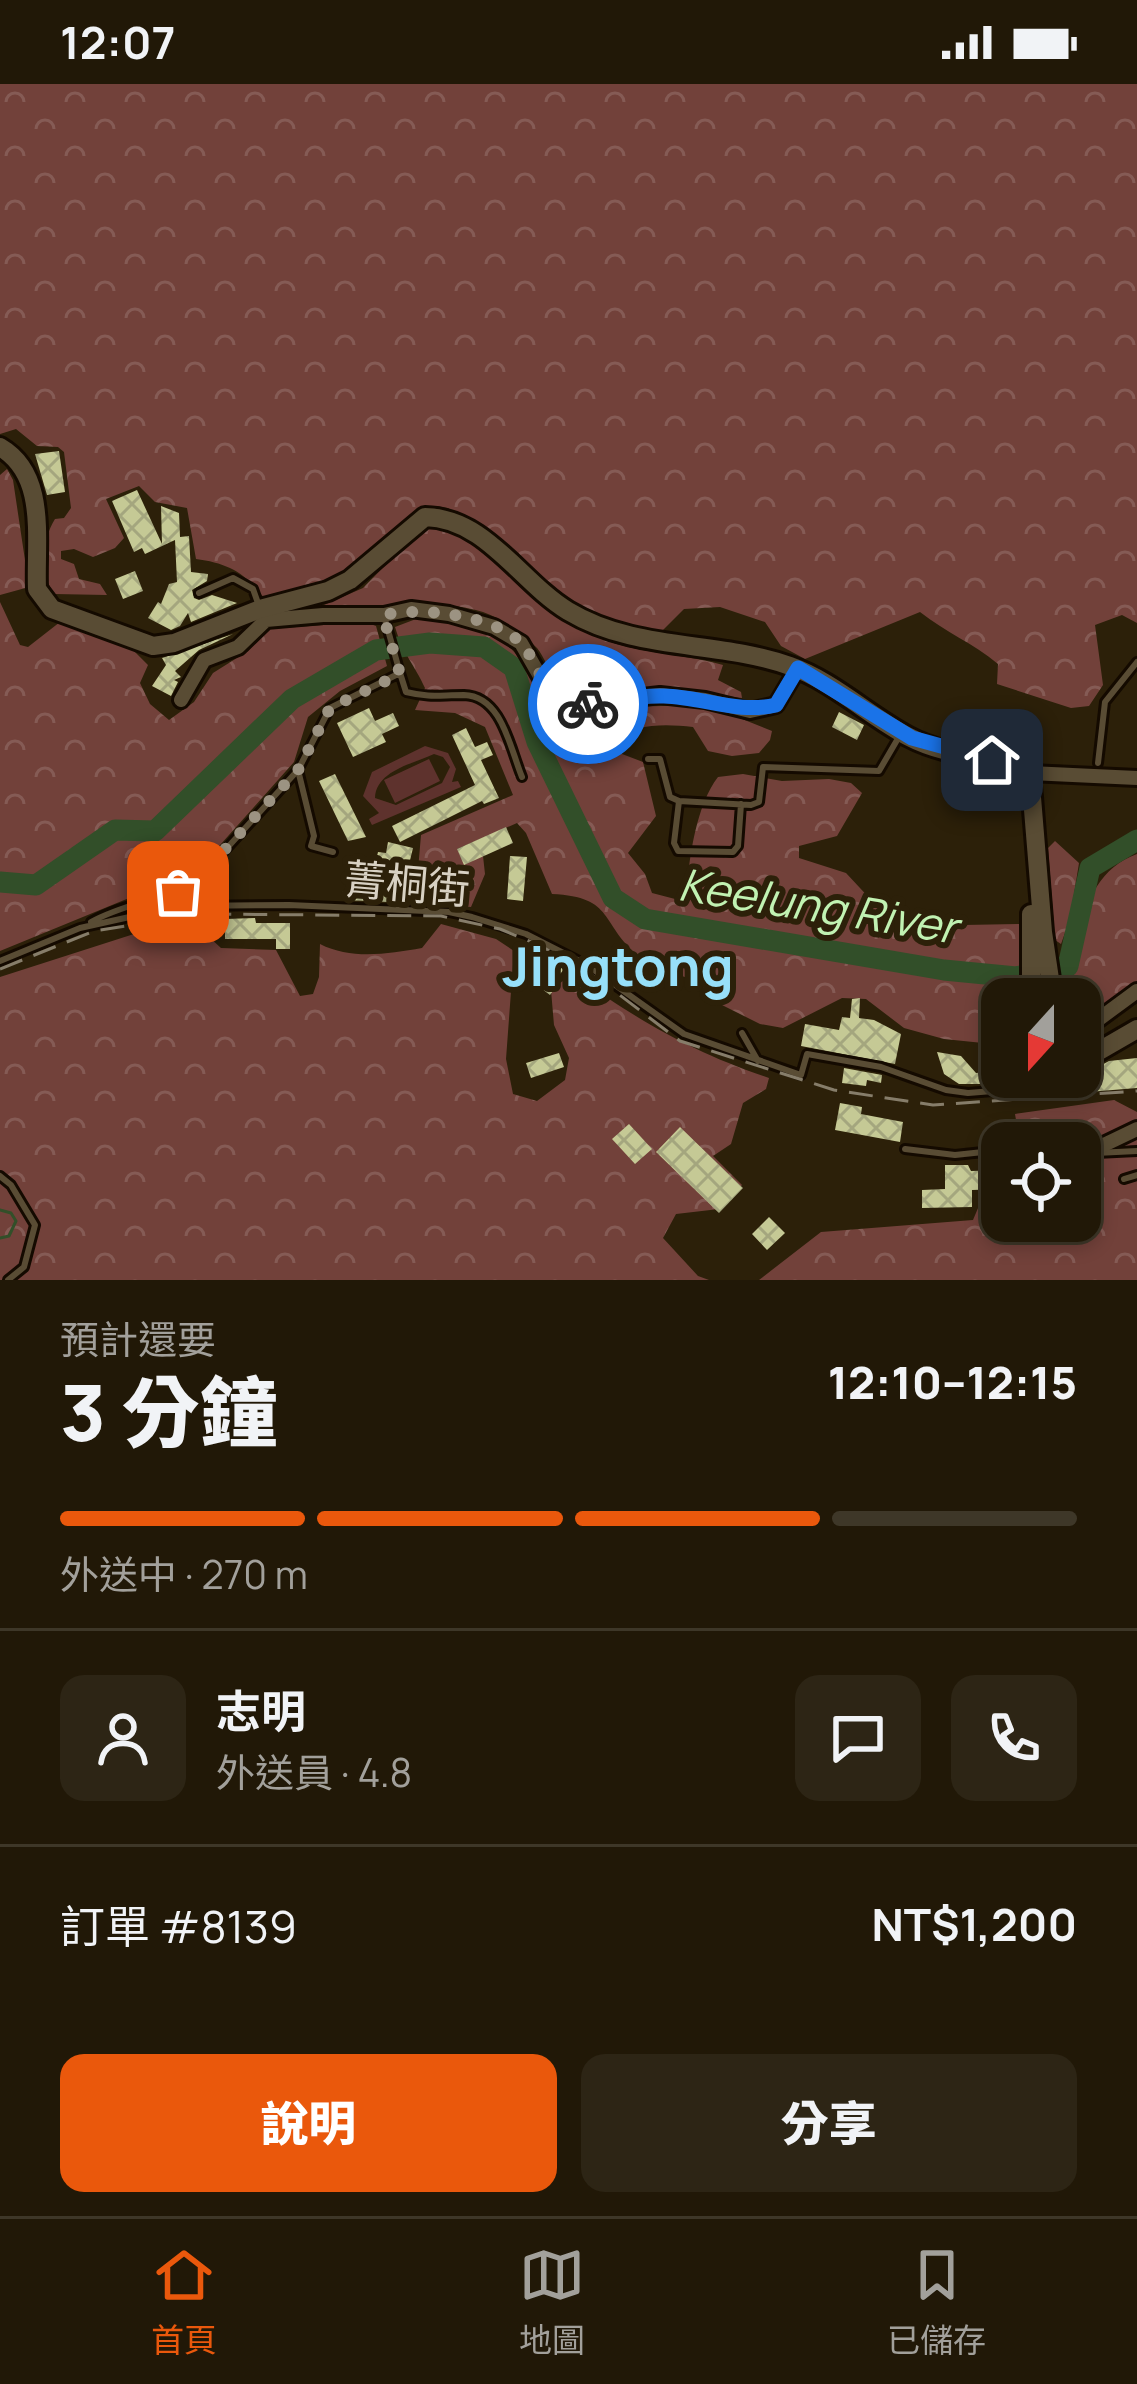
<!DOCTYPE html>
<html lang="zh-TW">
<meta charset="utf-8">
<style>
:root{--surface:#211807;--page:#2d2515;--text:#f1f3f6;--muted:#a2a09b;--line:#3e3728;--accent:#ea580c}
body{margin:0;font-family:Manrope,"Noto Sans TC",sans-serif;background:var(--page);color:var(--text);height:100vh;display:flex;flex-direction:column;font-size:45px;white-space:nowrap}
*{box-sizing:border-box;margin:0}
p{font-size:39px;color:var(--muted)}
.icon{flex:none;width:66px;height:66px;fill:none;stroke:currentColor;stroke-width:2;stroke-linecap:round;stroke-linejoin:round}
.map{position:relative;height:1196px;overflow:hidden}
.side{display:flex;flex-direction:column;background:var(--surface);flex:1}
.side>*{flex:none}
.needle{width:78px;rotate:201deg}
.buttons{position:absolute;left:981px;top:894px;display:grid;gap:24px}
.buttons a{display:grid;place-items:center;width:120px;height:120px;border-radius:24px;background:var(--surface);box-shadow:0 6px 18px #0003,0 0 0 3px var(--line);font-size:60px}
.pin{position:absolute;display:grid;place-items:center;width:102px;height:102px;color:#fff;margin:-51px;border-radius:24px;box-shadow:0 6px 18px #0006}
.courier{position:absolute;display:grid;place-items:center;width:120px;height:120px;margin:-60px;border:9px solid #1a73e8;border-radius:50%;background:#fff;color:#222;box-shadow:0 3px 15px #0007}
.overview em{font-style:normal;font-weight:800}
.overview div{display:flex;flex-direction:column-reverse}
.overview{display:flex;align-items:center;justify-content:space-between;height:204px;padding:0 60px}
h1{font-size:78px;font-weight:800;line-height:90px}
.bar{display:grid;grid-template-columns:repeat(4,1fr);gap:18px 12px;align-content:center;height:144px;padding:0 60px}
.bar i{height:15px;border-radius:9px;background:var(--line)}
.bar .selected{background:var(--accent)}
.bar p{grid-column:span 4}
.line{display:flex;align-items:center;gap:30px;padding:0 60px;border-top:3px solid var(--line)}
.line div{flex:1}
.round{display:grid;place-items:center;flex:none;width:126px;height:126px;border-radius:24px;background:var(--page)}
.cta{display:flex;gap:24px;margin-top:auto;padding:24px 60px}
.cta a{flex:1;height:138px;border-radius:24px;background:var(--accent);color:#fff;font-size:48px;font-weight:800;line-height:138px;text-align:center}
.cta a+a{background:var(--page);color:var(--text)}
.status{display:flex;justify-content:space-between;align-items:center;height:84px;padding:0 60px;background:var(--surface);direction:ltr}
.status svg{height:33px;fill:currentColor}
.dock{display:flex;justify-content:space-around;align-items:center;height:168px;border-top:3px solid var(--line);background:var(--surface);font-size:33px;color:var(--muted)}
.dock a{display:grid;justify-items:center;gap:6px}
.dock .selected{color:var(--accent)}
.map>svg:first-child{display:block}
.grass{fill:#5e322d;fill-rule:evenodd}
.forest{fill:url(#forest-crowns)}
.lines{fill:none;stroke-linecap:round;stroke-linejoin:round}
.stream{stroke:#324f29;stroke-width:3}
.river{stroke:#324f29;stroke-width:21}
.building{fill:url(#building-cross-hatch)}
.lane-casing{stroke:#140a00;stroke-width:12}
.street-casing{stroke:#140a00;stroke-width:20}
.secondary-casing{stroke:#140a00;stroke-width:24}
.lane{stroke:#594c34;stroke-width:6}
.street{stroke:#594c34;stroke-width:14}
.secondary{stroke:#594c34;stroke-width:18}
.rail{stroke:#867d6a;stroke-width:3;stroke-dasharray:24 12;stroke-linecap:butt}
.done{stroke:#9c9382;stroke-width:12;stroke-dasharray:0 21.6}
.route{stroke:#1a73e8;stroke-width:15}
.labels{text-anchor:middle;stroke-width:12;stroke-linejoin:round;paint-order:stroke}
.street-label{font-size:42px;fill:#d8d1c3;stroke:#2c2009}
.water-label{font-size:45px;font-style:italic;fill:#c1f2b2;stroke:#2c2009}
.district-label{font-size:54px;font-weight:bold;fill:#97e0f9;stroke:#2c2009}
</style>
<div class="status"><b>12:07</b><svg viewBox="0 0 49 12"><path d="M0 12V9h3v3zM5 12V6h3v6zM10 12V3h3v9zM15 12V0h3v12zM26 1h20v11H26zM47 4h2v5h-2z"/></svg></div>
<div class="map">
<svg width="1137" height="1196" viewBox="0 0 1137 1196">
<defs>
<pattern id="forest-crowns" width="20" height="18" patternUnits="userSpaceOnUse" patternTransform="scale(3)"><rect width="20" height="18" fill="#72413a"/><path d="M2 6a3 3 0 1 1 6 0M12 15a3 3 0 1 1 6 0" fill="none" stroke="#855b55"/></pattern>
<pattern id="building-cross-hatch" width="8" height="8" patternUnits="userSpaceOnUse" patternTransform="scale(3)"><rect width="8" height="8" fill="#c5c995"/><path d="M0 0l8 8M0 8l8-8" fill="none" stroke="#a4a67e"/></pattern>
</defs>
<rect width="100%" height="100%" fill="#2c2009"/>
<!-- grass -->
<path class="grass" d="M425,662L448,669L456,685L452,698L458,697L461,703L372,741L369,735L379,729L363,712L372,688ZM434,670L443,673L450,683L442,699L396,721L375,714C376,687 412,680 434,670Z
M429,675L440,697L395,719L384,696Z"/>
<!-- forest -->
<path class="forest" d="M0,0H1137V539L1122,531L1095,541L1103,601L1089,622L1071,624L997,600L998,580C973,559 945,548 920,528L805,575L781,562L765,538L720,523L684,525L658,551L587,530L473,441L448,424L434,422C398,433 383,466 354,486C330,504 295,509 266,517C248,490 228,479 196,475L187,424L155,418L139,402L106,415L124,454L115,464L93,473L74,465L61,467V475L74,480L79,495L100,500L107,511L55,510C39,492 42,455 55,435L64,434L71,424L64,368L58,363L37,362L16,345L0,350Z
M7,385L13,396L29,503L0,511V391Z
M439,442C492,460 535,519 585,547C626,570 678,568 723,581L718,596L741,608L742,614C721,612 700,606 678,604C639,600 595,613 559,593C547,586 545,574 537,564C522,549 503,535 483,528C427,511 373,529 317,524L363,504L423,443Z
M0,518L20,561L28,563L60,538L134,567L148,581L140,599L150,620L169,636L194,618L213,589L248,567L269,545L365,538L376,542L387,582L340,607L308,633L294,678L212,770L190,789L0,867Z
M416,535C510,544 510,556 555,632L617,623L707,621L772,647L770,656L759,669L732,672L708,667L693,643C667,640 634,639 612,656L622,670L643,678L656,732L628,769L645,790L652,809L675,815L687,806C689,772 697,720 718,693L743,690L782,697L829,695L851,699L862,709L837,752L799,762V774L846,789L887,833L910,842L1022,840L1023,915H1002V954L983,959L944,955L904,944L866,915L842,914L783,944L760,940L708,914L701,898C680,891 657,886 639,872C599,840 616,813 552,810L526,749L517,739L457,765L483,772L485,790L471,823L429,819L417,798L421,751L513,711L485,643L455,629L415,626L425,604C414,580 403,570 395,543Z
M1055,757L1079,779L1070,835L1061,860L1055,856L1048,764Z
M1137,770V899L1080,939V915H1061C1062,898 1073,896 1078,882C1081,874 1078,861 1080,853C1085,816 1101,783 1137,770Z
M187,833L221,864L276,866L300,912L313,910L319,893L320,860C351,876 388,870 422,864L441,840L496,855L514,867L506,975L513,1010L537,1017L565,996L569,974L554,941L551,906L572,890C640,937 689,967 769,994L766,1005L743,1019L731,1060L713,1072L742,1101L719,1125L676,1130L663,1154L698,1192L709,1196H0V893Z
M1114,1016L1137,1028V1196H759L821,1148L973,1136L986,1105L1002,1102V1137H1080V1059H1020L1015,1030Z"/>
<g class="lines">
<!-- stream -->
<path class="stream" d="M537,658L633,628
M0,1126L11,1129L16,1137L9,1152L0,1154"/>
<!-- river -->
<path class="river" d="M0,798L36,801L115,746L155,747L292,615L376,566L430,559L484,563L514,584L537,658L613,814L645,835L944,886L1016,893L1068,882L1090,784L1137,756"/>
</g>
<!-- building -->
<path class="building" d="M59,367L65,408L47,411L35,370Z
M137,406L162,460L161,422L179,429L180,453L189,452L191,488L208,490L207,497L192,506L194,514L199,516L212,511L237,519L191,538L188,529L180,542L171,546L148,534L158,518L161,520L169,500L177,498L175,456L145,470L142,464L134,468L112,417Z
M135,487L143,507L123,515L115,495Z
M233,550L199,566L175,587L181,593L174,596L178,598L171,612L152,602L166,581L162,574Z
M369,624L375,637L393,629L399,642L382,650L386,658L353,673L337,639Z
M839,628L864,641L857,656L832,643Z
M466,644L475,663L487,658L493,671L481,676L499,714L484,720L482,717L400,758L392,742L475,701L452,651Z
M335,690L366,753L348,757L319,697Z
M506,743L513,759L464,781L457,765Z
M388,758L413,764L402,809H409V819L345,816L342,808L352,803L350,796L373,789L378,768L386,769Z
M510,772L527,773L523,817L507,815Z
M255,834L256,839H290V865H276V855H225V835Z
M544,868L565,884L551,901L555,904L550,911L538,902L545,893L532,883Z
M860,914L859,934L874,936L901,950L895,980L801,962L805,940L839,946L842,933L850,934L852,915Z
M937,968L961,972L976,989L987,988L988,1000H959L944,990Z
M559,969L564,983L531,994L526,979Z
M1137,974V1004L1028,1013L1030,993H1080L1109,977Z
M844,984L882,991L881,999L867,996L866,1002L842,999Z
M840,1019L862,1023L861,1030L903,1038L900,1058L835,1046Z
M629,1040L652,1065L635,1080L612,1055Z
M680,1043L743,1104L719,1129L656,1068Z
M945,1081H968L971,1087L1002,1086V1105L972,1106V1123L922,1124V1106L945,1105Z
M769,1133L785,1149L767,1166L752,1150Z"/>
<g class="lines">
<!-- lane casing -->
<g class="lane-casing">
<path id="lane" d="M199,509L233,494L253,505L259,522
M400,589L406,608C431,614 439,611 464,611C502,612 510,664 522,693
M648,675H660L670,713L679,717L751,721L759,718L763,683L879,687L900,651
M1098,679L1105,618L1137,578
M298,686L314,752L311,762L333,768
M679,717L674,759L678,767L733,768L738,762L741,720
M91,838C125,819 163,816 197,797L298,686L330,624L400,589L384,532
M80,844L179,822L289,821L449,828L472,833L526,850L587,881L684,950L801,991L807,970L881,983L946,1006L968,1009L1018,1005L1022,1003V993
M0,877L80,844
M742,949L758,977
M905,1065L955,1071L1002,1066
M1096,1069L1137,1067
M0,1092L11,1101L35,1141L24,1183L8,1196
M1124,1095L1137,1091"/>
</g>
<!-- street casing -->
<g class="street-casing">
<path id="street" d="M266,536L323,531H384L411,525L449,530L494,543L521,559L549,608L582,620L660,611L705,616L750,627L776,621L798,584
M181,616L204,576L238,563L266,536L262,530
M1030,689L1137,694
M1080,949L1137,907
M1085,1070L1137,1045"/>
</g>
<!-- secondary casing -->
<g class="secondary-casing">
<path id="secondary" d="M0,363C48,391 35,456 37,505L52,525L153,562L174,559L260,525L328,507L350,496L425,433C486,434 520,498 568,527C636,568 717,556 790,582C833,597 869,632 909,653C941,670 981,673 1016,681L1030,689L1043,848L1053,915
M1031,830V915
M1080,978L1137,945"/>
</g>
<!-- lane -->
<use href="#lane" class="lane"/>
<!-- street -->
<use href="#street" class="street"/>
<!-- secondary -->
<use href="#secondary" class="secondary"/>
<!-- rail -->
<path class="rail" d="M0,885L94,847L200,830L441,832L500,845L541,862L600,896L680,957L834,1006L933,1021L1137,1007"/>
</g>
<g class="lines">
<!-- done -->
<path class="done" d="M178,808L196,797L298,686L330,624L400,590L383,531C421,523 490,530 520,558C532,570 540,593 549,608L588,620"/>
<!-- route -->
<path class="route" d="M588,620C612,617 639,611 664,612C703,613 738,630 776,621L798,584L912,654L992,676"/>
</g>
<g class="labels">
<!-- street labels -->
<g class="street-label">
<text transform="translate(407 800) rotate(5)" y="15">菁桐街</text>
</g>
<!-- water labels -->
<g class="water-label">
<text transform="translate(818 822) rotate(9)" y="16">Keelung River</text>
</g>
<!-- district labels -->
<g class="district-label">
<text x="618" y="902">Jingtong</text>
</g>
</g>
</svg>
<div class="buttons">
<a><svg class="needle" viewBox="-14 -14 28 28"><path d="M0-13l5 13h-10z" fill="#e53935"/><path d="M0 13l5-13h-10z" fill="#a2a09b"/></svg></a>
<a><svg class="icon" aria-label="locate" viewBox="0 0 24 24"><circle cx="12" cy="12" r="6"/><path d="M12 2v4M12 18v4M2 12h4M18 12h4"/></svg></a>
</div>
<div class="pin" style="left:178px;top:808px;background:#ea580c"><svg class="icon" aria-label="bag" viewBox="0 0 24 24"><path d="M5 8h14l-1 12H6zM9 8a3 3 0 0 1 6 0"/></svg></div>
<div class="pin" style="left:992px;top:676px;background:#1f2937"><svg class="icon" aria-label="home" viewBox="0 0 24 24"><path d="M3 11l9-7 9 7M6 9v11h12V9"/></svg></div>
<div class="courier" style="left:588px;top:620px"><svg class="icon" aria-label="bike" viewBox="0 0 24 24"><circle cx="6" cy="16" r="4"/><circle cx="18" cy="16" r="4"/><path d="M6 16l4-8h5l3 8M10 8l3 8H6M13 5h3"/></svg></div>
</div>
<section class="side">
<div class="overview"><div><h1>3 分鐘</h1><p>預計還要</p></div><em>12:10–12:15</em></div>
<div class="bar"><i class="selected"></i><i class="selected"></i><i class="selected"></i><i></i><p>外送中 · 270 m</p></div>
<div class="line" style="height:216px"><a class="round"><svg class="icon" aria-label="person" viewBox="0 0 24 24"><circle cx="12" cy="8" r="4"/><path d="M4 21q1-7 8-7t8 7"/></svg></a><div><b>志明</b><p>外送員 · 4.8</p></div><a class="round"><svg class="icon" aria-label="chat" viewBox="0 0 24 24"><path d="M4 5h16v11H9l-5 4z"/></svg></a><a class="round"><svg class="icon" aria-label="phone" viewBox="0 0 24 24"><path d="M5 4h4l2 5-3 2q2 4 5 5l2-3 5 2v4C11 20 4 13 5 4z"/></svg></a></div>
<div class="line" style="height:156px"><div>訂單 #8139</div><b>NT$1,200</b></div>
<div class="cta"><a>說明</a><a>分享</a></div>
</section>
<nav class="dock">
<a class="selected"><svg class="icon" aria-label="home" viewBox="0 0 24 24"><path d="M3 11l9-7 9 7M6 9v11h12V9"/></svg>首頁</a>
<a><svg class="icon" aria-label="map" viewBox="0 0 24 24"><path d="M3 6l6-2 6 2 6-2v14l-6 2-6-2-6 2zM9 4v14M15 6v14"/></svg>地圖</a>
<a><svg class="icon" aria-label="saved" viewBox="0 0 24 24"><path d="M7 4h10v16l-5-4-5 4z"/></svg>已儲存</a>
</nav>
